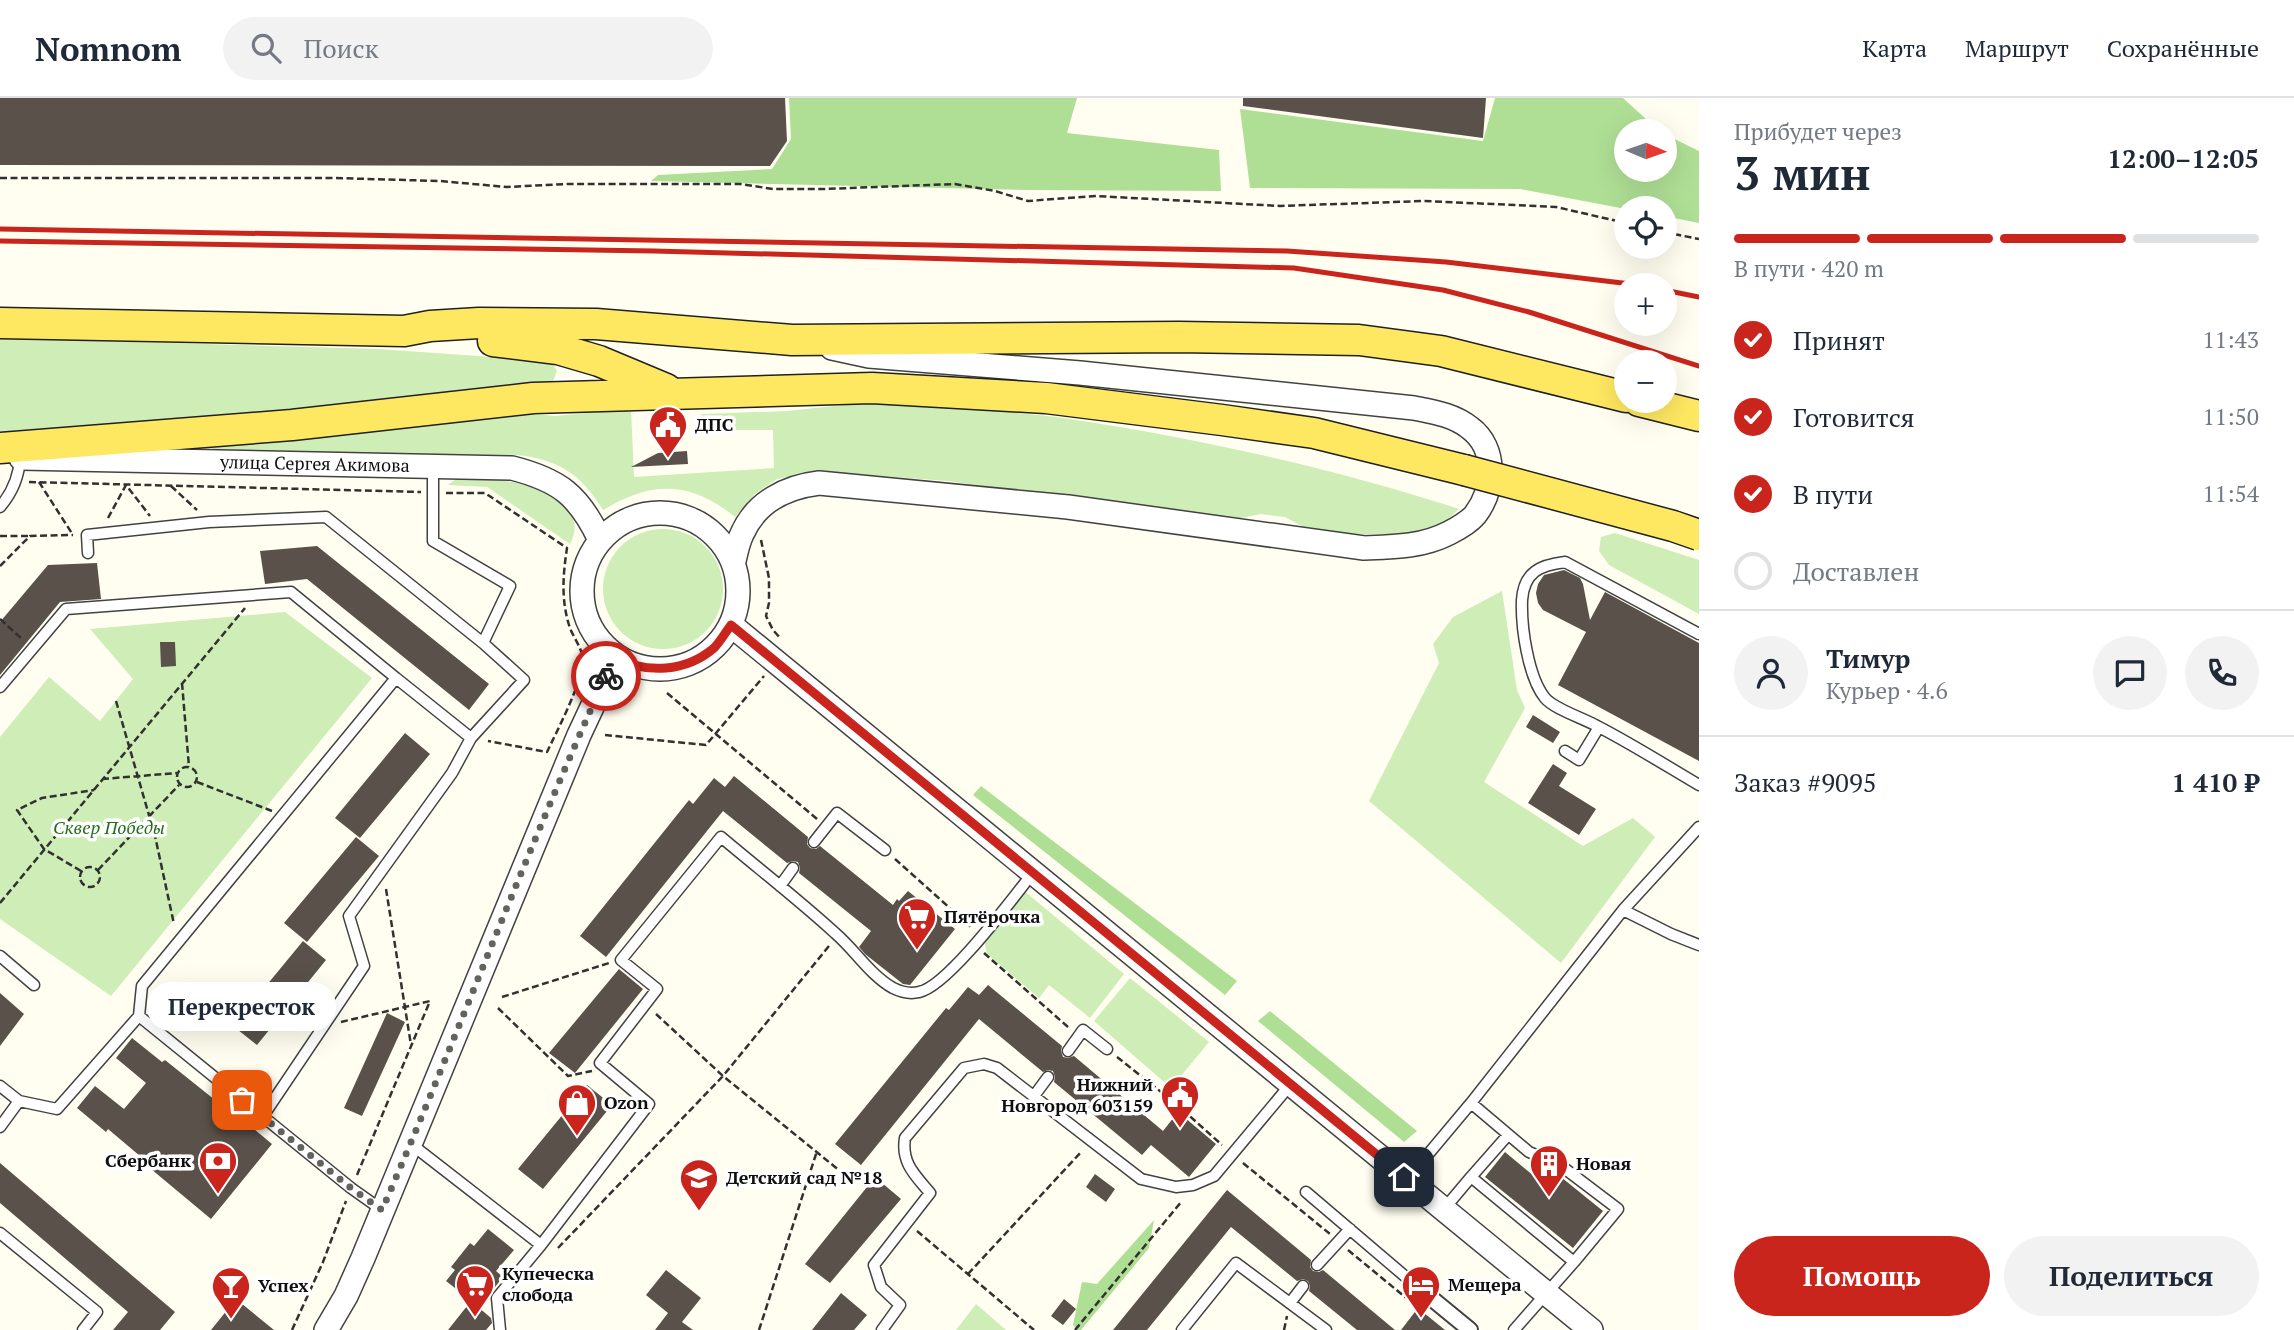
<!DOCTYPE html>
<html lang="ru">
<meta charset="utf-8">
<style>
:root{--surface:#fff;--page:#f2f2f3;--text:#1f2937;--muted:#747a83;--line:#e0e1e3;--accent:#ca251c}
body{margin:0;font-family:"PT Serif",serif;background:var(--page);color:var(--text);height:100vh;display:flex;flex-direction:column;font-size:26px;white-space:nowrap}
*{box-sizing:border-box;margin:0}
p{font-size:23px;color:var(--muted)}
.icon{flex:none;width:38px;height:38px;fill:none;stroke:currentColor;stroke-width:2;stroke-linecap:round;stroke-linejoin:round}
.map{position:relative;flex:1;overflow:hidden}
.panel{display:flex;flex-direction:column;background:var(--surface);width:595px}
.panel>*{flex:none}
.needle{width:46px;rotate:92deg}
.controls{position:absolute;left:1614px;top:21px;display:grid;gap:14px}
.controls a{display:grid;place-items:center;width:63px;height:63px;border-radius:50%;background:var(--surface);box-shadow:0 7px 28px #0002;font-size:35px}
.pin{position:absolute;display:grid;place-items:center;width:60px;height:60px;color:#fff;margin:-30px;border-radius:14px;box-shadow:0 4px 10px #0006}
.courier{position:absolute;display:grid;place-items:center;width:70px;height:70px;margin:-35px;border:5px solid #ca251c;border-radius:50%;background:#fff;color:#222;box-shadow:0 2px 9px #0007}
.bubble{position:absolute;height:49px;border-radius:24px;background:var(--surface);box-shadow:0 7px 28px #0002;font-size:23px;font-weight:700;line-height:49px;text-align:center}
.head em{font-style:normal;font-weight:700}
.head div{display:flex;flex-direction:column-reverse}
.head{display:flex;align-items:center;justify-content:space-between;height:119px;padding:0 35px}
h1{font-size:46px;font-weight:700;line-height:52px}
.bar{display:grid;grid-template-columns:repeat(4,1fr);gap:10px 7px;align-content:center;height:84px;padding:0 35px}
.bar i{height:9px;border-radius:5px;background:var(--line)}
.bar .current{background:var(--accent)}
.bar p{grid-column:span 4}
.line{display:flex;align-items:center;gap:18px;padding:0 35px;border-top:2px solid var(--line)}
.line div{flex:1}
.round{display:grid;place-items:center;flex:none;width:74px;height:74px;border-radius:37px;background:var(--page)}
ol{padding:0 35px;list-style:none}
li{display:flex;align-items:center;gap:21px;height:77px}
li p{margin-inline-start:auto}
li .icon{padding:7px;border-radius:50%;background:var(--accent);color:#fff;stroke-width:4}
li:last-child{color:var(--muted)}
li i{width:38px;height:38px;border:4px solid var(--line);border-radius:50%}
.primary-button{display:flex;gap:14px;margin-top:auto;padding:14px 35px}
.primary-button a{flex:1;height:80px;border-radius:42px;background:var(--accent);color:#fff;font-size:28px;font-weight:700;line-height:80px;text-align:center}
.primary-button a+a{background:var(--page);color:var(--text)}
header{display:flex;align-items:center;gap:42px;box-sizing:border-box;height:98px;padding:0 35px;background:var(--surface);border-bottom:2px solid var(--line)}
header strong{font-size:33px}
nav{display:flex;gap:38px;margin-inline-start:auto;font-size:24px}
.search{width:490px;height:63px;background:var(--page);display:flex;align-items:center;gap:18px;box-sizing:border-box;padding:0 24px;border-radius:38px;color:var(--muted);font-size:26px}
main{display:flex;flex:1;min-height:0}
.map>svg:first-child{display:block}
.green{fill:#ceedb7}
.forest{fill:#afdf95}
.building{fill:#59514a}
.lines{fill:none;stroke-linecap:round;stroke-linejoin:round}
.service-casing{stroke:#424242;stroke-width:13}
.pedestrian-casing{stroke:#424242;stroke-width:18}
.tertiary-casing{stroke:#424242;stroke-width:26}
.primary-casing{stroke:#202020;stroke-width:33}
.path{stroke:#313131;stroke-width:2.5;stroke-dasharray:7 3.5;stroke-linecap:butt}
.service{stroke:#fff;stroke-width:10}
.pedestrian{stroke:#fff;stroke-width:14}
.tertiary{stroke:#fff;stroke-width:23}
.primary{stroke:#ffe861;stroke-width:30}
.rail{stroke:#ca251c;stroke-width:5}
.primary-bridge-casing{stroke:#202020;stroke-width:33;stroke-linecap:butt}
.primary-bridge{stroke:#ffe861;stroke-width:30}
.done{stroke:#63635e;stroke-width:7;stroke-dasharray:0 12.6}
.route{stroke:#ca251c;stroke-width:9}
.labels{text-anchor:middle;stroke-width:7;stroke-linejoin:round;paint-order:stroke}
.poi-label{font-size:18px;font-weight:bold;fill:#0f0f0f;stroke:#fff;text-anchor:start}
.street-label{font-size:18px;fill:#0f0f0f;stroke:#fff}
.park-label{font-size:18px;font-style:italic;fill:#236c1a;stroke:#fff}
</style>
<header>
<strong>Nomnom</strong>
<div class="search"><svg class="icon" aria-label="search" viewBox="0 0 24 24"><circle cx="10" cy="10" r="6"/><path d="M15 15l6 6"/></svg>Поиск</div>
<nav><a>Карта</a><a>Маршрут</a><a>Сохранённые</a></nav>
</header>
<main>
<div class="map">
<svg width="1699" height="1232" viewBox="0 0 1699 1232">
<rect width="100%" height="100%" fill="#fffef1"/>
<!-- green -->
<path class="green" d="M0,240L378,251L551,263L557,273L552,285L177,324L0,334Z
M862,305C931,309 1001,311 1070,321C1201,341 1332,370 1459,411L1444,425L1420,433L1399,436H1316L1285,419L1261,416L1231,422L948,383L816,373L777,381L756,395L735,419C691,383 652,382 603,412C581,376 559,362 518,357L212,353L214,347L504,313L555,318L631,311L634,379L774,370L773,332H702L696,328V321L702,316L788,313Z
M466,380C502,382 535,382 563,408C576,421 578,429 570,446L487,389L448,387L456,381Z
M603 491a60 60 0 1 1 120 0a60 60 0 1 1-120 0Z
M1615,435L1699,462V516L1609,467L1599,453L1601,439Z
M1502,493L1517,592L1525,610L1484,684L1583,748L1633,720L1655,739L1561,865L1369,703L1439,565L1433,546L1453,519Z
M285,514L372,580L111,898L0,821V639L49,579L100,623L133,581L90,531Z
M1023,792L1124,876L1090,920L1049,887L1039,900L987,856L985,846L986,837Z
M1130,880L1209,944L1171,990L1094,923Z
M976,1206L1006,1232H956Z"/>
<!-- forest -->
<path class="forest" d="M789,0H1077L1067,35L1219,52L1221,93L1028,92L651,83L658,77L772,71L791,41Z
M1495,0H1623L1659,33H1626V72H1664V36L1699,53V125L1664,118V110L1626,111L1520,91L1250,90L1240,11L1483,43Z
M981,688L1237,883L1225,897L973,697Z
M1270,913L1417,1033L1404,1044L1258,923Z
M1154,1122L1149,1150L1081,1232H1077L1073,1227L1082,1184L1097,1186Z"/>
<!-- building -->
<path class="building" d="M0,0H785L787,43L770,68L0,67Z
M1243,0H1486L1483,40L1243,8Z
M687,353L688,366L631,369L658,355Z
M317,448L489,586L469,612L307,481L265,486L260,453Z
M97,465L101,501L60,504L0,577V524L48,467Z
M1564,472L1580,480L1583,486L1590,522L1605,494L1699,545V663L1558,587L1586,534L1543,512L1538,505L1536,495L1538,486L1544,477Z
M160,544H175L176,568L161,569Z
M1533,617L1560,634L1553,645L1526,629Z
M405,635L430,656L360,740L335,720Z
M1553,666L1567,675L1559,688L1596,711L1579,737L1528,705Z
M734,678L808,739L807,746L810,750L816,751L820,748L893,807L897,801L899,803L908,793L955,831L910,887L903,886L865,856L859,849L871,833L799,775L800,770L798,764L793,763L787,765L723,713L606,859L580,838L689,702L693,706L714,680L725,689Z
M356,739L379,758L307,844L284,825Z
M303,843L326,862L257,947L233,928Z
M619,871L643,891L575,975L549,955Z
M988,887L1062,948L1061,953L1063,959L1068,960L1074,958L1163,1033L1178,1014L1216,1046L1189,1079L1151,1047L1142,1057L1054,984L1055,979L1053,973L1048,972L1043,974L979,921L861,1067L835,1046L946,910L949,912L968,889L979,897Z
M0,895L24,916L0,948Z
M387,915L405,924L362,1018L344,1010Z
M132,940L162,964L165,962L220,1006L222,1004L272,1046L211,1121L151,1071L153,1069L108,1031L106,1034L77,1010L95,988L124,1011L146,985L116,960Z
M587,987L612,1007L543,1091L518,1071Z
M1505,1054L1546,1088L1556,1075L1603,1113L1573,1150L1485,1079Z
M0,1065L175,1214L160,1232H113L128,1214L0,1105Z
M1095,1076L1115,1091L1106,1104L1086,1089Z
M875,1079L901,1101L830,1185L805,1166Z
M1227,1092L1311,1162L1310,1169L1313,1173L1319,1174L1323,1172L1395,1232H1357L1309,1193L1310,1188L1308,1183L1303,1181L1297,1183L1231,1129L1147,1232H1113Z
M488,1131L514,1152L496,1173L503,1179L479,1209L446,1183L455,1172L451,1169L470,1145L474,1148Z
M666,1172L701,1200L682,1224L693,1232H655L668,1215L646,1197Z
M841,1195L867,1217L854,1232H812Z
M236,1201L274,1232H211Z
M1064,1201L1076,1211L1063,1227L1051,1218Z
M471,1203L491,1220L492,1225L486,1232H448Z
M1418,1210L1445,1232H1401Z"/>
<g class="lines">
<!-- service casing -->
<g class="service-casing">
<path id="service" d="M0,409C12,395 19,379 20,360
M88,455L87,437L209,424L326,419L483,545
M1699,536L1565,464C1540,467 1524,474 1522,502C1521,529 1528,579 1545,600C1554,611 1583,620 1597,628C1632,646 1665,667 1699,687
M396,580L471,640
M0,589L66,511L291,494L396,580L142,888L139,918
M1565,653L1579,662L1599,629
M814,744L837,715L885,752
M780,788L793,770
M1623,812L1671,836L1699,847
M0,858L34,887
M1068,953L1083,932L1107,951
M0,988L19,1003L57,1011L139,918L351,1090L382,1112
M1034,998L1048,979
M1471,1005L1529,1054L1560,1067L1618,1111L1574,1164L1471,1079L1508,1037
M263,1018L364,868L349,818L452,675L471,640L524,582L483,545L510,488L433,443V368
M0,1029L19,1003
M411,1046L541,1147L649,1006L600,965L657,891L621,862L721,739C759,771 799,802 835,835C855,852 870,877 893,890C901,894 911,896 919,894C947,889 1012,801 1032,776
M1404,1079L1430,1054L1471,1005L1623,812L1699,729
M1306,1094L1407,1180
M1444,1111L1471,1079
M0,1135L97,1214L83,1232
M1317,1167L1350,1131
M1290,1205L1303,1188
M500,1232L497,1200L541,1147
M882,1232L900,1207L881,1189L874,1167L930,1095C915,1077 901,1065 905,1040L964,970L984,966L997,970L1141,1081L1176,1089L1193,1087L1214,1078L1290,987
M1182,1232L1236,1165L1326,1232
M1514,1232L1574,1164"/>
</g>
<!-- pedestrian casing -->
<g class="pedestrian-casing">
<path id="pedestrian" d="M1425,1195L1470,1232"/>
</g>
<!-- tertiary casing -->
<g class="tertiary-casing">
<g id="tertiary">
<path id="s1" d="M21,360L512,370C559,382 579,397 600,442"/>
<circle cx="660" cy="493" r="78"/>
<path d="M734,463C736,454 738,444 742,436C756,404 786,389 819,385L1068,409L1364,450C1393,449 1422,449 1449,435C1457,431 1470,423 1475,417C1495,391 1497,350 1470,330C1454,317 1434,314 1414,310L1080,275L869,258L832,250"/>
<path d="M731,527L1591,1232"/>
<path d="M326,1232L346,1198L363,1160L579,637L615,560"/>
</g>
</g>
<!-- primary casing -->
<g class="primary-casing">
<path id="primary" d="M0,225L404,233L430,228L479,225L596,226L792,242L1179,239L1359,242L1441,253L1626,299
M493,243L558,251L599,263L666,291
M1639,303L1699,318
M0,350L292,327L533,300L872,290L1046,300L1222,322L1314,335L1464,372"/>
</g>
<!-- path -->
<path class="path" d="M0,80H334L440,83L507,89L567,86H740L773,91H824L955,86L995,93L1028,103L1096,98L1280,108L1423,103L1492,106L1556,109L1626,125
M1664,134L1699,141
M29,384L421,394
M39,384L73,437
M171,388L197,412
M446,395H485L567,450C563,476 561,501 569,527C572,538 582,549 583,562C584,581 556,635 547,654L488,643
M108,420L126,387L150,418
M0,438H30
M761,442L769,480V505L766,518L773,532L781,541
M0,468L30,438L73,437
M0,521L22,541
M182,585L189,669
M667,595L817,721
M116,603L155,738L174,826
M605,637L706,647L764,578
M177 679a10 10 0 1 1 20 0a10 10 0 1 1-20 0Z
M102,681L177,675
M197,684L272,713
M895,761L971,829
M80 779a10 10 0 1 1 20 0a10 10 0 1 1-20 0Z
M98,772L179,687
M81,773L44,751L17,712L42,700L94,692
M386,791L411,947
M0,805L245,510
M984,855L1068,929
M502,899L609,865
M498,910L568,978L592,973
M656,916L723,978L840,1073
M341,924L430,903
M1117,959L1175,1005L1222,1047
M1243,1065L1330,1136
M357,1077L430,903
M917,1133L1034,1232
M558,1150L723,978L829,848
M1348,1152L1405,1199L1412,1198
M968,1176L1082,1053
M292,1232L323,1164L346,1103
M759,1232L817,1053
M1075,1232L1182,1103
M1284,1232L1287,1218"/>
<!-- service -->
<use href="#service" class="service"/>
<!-- pedestrian -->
<use href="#pedestrian" class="pedestrian"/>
<!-- tertiary -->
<use href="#tertiary" class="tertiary"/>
<!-- primary -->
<use href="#primary" class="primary"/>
<!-- rail -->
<path class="rail" d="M0,131L1287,153L1446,164L1639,187
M0,143L654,153L1294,170L1443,192L1529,214L1699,268
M1664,192L1699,199"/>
<!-- primary-bridge casing -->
<g class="primary-bridge-casing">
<path id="primary-bridge" d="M1464,372L1673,428L1699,437"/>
</g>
<!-- primary-bridge -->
<use href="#primary-bridge" class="primary-bridge"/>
</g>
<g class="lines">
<!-- done -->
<path class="done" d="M242,1002L351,1090L382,1112C459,935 526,753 606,578"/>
<!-- route -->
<path class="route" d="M606,578L615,560C647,576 686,574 714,550C720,544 725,535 731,527L1404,1079"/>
</g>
<!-- icons -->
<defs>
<g id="civic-pin" transform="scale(2.0125)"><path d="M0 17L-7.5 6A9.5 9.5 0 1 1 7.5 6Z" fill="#ca251c" stroke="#fff"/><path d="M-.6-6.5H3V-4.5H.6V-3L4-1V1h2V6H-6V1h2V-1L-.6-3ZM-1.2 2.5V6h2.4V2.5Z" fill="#fff"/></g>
<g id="supermarket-pin" transform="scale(2.0125)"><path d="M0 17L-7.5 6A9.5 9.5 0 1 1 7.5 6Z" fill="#ca251c" stroke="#fff"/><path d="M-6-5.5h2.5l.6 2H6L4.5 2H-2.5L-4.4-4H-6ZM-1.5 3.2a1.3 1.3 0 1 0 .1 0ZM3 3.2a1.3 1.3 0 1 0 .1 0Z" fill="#fff"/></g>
<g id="shop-pin" transform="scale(2.0125)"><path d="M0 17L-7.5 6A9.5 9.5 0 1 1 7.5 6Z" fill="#ca251c" stroke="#fff"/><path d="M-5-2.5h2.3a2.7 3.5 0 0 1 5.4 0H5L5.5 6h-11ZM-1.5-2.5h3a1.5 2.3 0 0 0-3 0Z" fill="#fff"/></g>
<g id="bank-pin" transform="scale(2.0125)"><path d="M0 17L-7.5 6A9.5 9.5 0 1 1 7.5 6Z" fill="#ca251c" stroke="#fff"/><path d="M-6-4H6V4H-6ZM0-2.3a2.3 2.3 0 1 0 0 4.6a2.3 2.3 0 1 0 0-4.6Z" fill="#fff"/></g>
<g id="building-pin" transform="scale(2.0125)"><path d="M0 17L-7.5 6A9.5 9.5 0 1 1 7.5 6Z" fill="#ca251c" stroke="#fff"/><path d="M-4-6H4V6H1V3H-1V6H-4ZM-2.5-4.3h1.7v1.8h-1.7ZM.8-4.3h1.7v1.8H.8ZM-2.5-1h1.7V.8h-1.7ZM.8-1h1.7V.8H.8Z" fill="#fff"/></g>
<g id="school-pin" transform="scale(2.0125)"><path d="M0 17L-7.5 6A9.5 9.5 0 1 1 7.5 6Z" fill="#ca251c" stroke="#fff"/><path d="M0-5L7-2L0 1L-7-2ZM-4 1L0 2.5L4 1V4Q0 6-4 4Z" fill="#fff"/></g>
<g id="hotel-pin" transform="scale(2.0125)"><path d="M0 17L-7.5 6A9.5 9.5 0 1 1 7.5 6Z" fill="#ca251c" stroke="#fff"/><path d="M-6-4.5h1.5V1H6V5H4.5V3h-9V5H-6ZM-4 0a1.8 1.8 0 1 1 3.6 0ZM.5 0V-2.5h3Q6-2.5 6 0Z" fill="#fff"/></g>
<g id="bar-pin" transform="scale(2.0125)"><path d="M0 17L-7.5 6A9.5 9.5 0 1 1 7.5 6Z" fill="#ca251c" stroke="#fff"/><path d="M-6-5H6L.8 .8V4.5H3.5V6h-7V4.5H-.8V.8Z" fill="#fff"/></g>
</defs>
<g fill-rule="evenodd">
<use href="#civic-pin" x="668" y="327"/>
<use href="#supermarket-pin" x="917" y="819"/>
<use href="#civic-pin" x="1180" y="997"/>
<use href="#shop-pin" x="577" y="1005"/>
<use href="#bank-pin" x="218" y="1063"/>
<use href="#building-pin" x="1549" y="1066"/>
<use href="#school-pin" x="699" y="1080"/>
<use href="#supermarket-pin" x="475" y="1186"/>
<use href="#hotel-pin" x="1421" y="1187"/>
<use href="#bar-pin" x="231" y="1188"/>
</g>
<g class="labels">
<!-- poi labels -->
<g class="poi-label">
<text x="695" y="333">ДПС</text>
<text x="944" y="825">Пятёрочка</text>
<text x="1153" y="993" text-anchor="end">Нижний<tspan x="1153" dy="21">Новгород 603159</tspan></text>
<text x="604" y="1011">Ozon</text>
<text x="191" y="1069" text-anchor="end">Сбербанк</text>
<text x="1576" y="1072">Новая</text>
<text x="726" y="1086">Детский сад №18</text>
<text x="502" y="1182">Купеческа<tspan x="502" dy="21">слобода</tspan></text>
<text x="1448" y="1193">Мещера</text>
<text x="258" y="1194">Успех</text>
</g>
<!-- street labels -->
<g class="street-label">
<text dy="6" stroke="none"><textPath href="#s1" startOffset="294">улица Сергея Акимова</textPath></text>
</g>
<!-- park labels -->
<g class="park-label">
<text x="109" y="736">Сквер Победы</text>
</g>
</g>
</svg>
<div class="controls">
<a><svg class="needle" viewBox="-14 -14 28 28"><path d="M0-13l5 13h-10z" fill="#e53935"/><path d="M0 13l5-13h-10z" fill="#747a83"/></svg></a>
<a><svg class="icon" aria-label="locate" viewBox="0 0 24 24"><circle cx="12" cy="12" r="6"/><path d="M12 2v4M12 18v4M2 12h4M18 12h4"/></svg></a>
<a>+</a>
<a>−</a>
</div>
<div class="pin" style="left:242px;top:1002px;background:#ea580c"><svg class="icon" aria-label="bag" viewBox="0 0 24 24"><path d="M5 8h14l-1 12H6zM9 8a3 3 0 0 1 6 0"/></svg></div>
<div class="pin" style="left:1404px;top:1079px;background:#1f2937"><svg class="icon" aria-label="home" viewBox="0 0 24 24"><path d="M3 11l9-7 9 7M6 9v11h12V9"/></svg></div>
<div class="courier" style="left:606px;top:578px"><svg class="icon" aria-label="bike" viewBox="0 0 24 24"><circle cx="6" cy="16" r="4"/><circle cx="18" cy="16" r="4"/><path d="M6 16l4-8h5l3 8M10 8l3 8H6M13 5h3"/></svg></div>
<div class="bubble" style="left:147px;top:884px;width:189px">Перекресток</div>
</div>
<section class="panel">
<div class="head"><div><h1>3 мин</h1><p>Прибудет через</p></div><em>12:00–12:05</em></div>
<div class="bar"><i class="current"></i><i class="current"></i><i class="current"></i><i></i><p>В пути · 420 m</p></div>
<ol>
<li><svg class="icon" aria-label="check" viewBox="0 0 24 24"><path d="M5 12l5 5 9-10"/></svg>Принят<p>11:43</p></li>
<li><svg class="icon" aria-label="check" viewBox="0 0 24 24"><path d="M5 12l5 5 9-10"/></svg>Готовится<p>11:50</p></li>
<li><svg class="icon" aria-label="check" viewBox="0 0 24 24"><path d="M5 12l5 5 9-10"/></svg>В пути<p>11:54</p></li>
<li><i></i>Доставлен</li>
</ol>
<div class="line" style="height:126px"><a class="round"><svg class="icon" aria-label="person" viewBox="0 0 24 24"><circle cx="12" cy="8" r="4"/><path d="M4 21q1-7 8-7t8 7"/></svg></a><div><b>Тимур</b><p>Курьер · 4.6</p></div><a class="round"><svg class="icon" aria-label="chat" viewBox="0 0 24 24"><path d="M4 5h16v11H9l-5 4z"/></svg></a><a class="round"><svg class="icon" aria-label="phone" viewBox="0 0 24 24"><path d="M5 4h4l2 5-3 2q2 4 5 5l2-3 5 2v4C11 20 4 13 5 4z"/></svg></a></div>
<div class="line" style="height:91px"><div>Заказ #9095</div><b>1 410 ₽</b></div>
<div class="primary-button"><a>Помощь</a><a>Поделиться</a></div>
</section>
</main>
